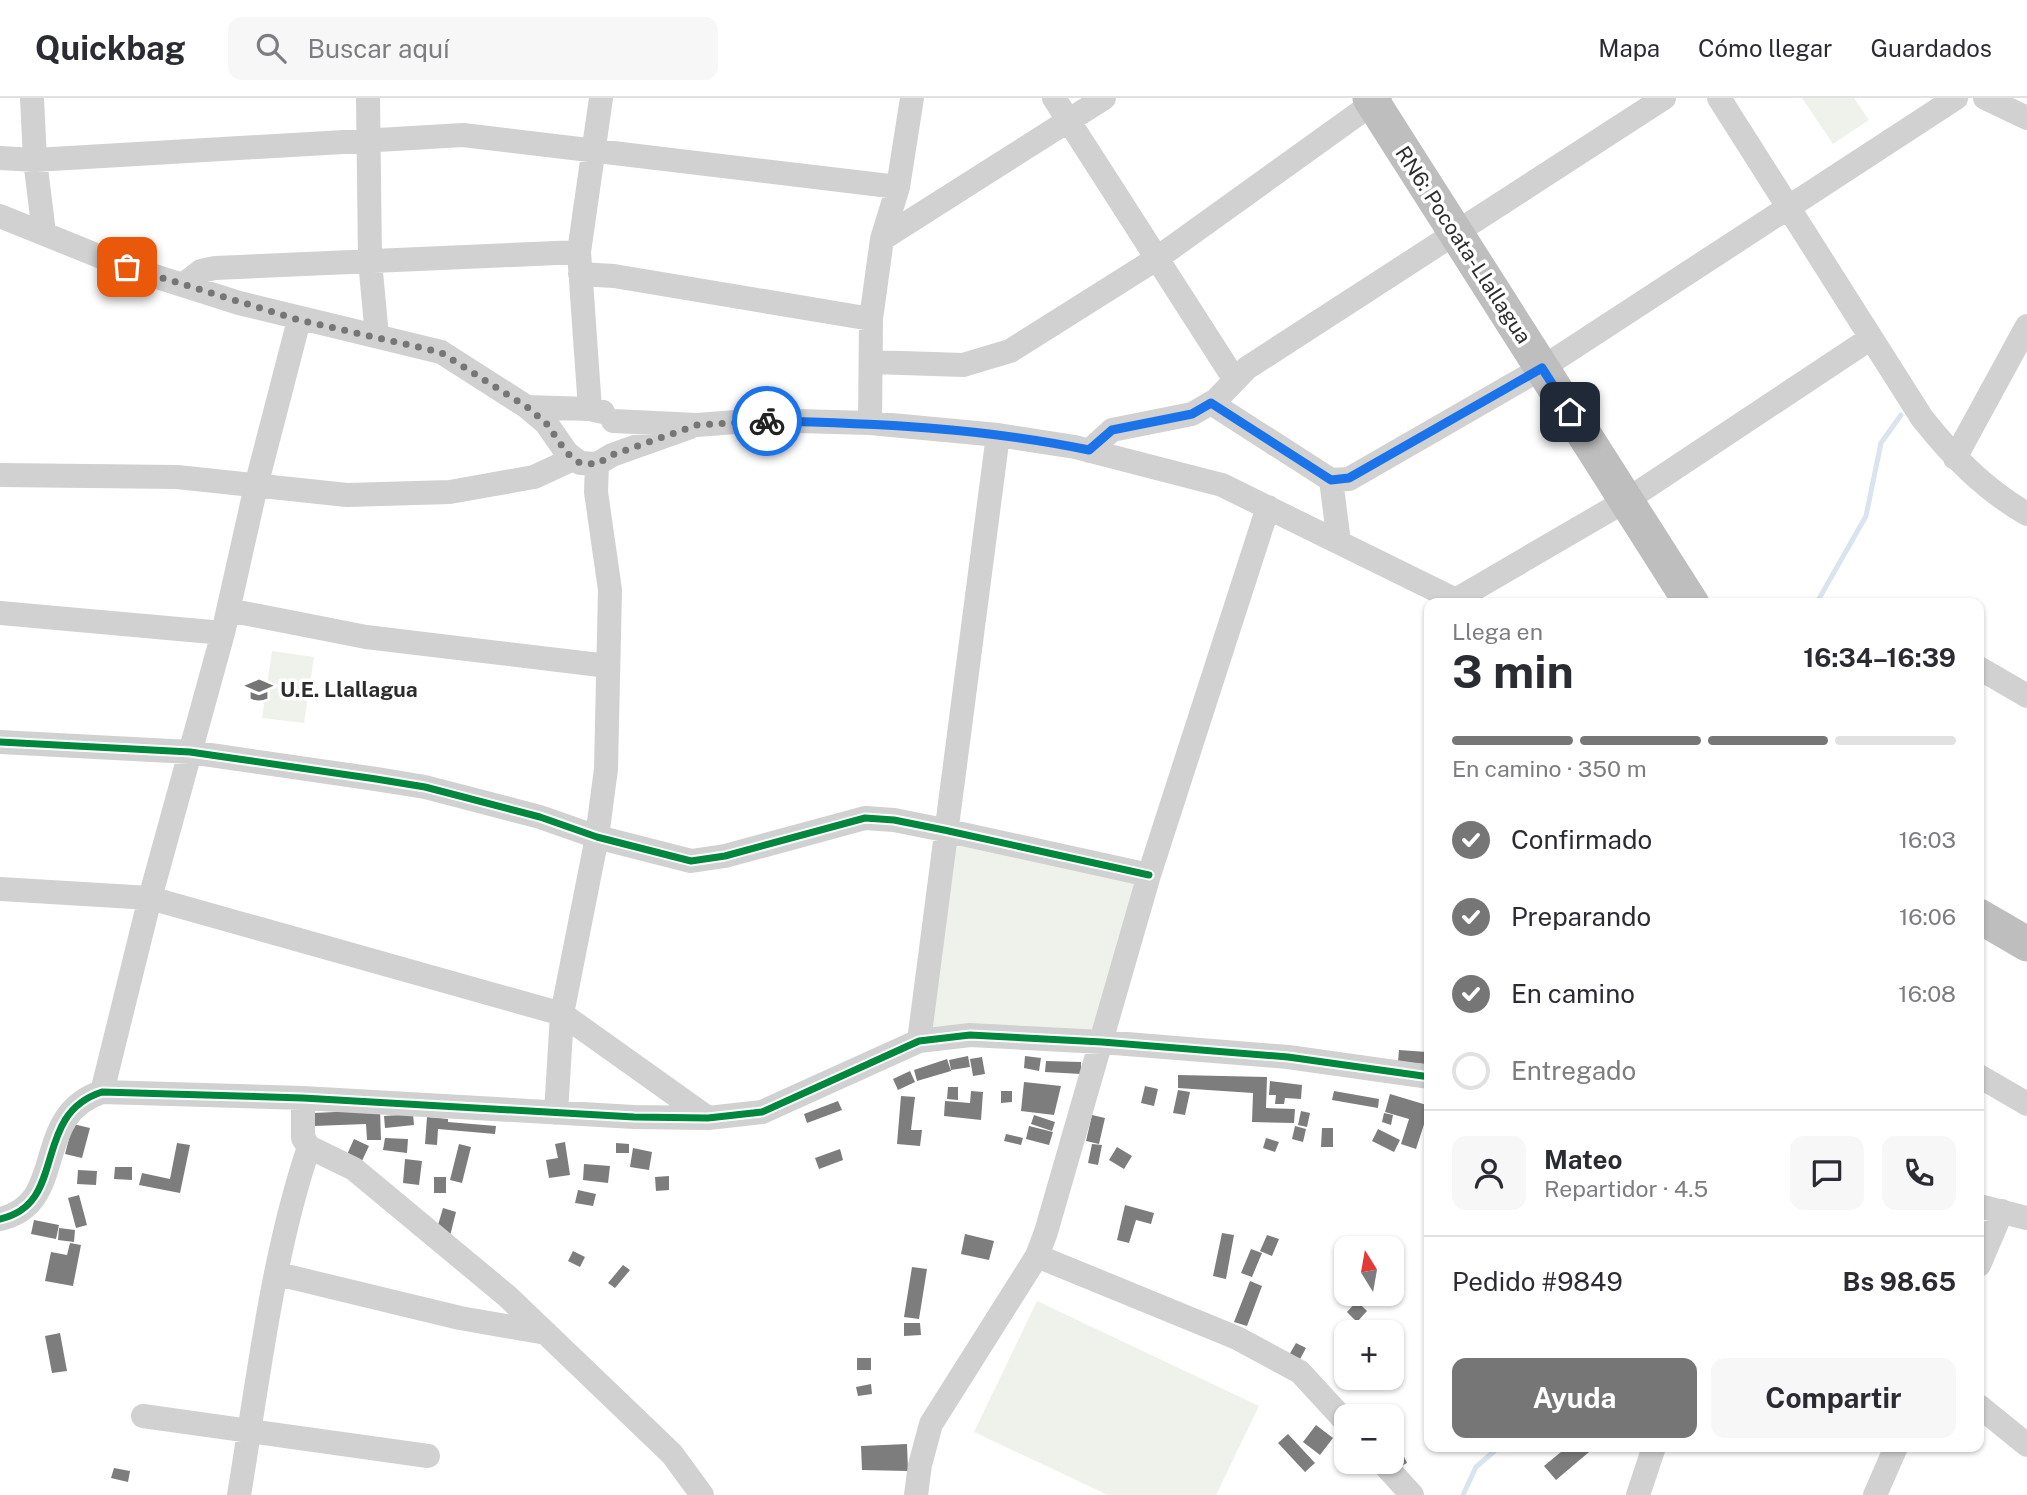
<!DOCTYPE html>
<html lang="es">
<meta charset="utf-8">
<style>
:root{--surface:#fff;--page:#f7f7f7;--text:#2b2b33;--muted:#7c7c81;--line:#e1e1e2;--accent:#767676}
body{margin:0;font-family:"Public Sans",sans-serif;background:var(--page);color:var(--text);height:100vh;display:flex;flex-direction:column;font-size:26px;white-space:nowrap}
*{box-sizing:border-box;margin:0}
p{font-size:23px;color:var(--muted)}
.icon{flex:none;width:38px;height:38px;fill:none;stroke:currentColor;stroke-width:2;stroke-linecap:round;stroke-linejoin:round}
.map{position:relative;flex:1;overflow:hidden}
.sheet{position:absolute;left:1424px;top:500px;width:560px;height:854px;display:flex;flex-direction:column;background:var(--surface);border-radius:14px;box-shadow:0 2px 5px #0004}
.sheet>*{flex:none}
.needle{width:46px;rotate:349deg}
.tools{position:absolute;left:1334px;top:1138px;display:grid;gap:14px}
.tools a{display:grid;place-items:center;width:70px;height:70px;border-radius:14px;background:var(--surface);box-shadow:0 2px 5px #0004;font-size:35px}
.pin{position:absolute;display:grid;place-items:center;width:60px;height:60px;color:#fff;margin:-30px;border-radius:14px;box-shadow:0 4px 10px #0006}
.courier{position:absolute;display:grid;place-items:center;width:70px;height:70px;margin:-35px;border:5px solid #1a73e8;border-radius:50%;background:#fff;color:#222;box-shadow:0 2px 9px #0007}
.headline em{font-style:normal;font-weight:700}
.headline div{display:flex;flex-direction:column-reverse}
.headline{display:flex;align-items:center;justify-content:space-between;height:119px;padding:0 28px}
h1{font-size:46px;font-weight:700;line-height:52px}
.bar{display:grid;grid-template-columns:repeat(4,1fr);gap:10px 7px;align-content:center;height:84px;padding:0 28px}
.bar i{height:9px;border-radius:5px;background:var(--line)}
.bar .active{background:var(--accent)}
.bar p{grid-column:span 4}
.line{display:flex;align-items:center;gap:18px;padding:0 28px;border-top:2px solid var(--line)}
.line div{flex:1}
.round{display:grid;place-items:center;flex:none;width:74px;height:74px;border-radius:14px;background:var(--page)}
ol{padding:0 28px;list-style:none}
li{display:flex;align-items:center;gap:21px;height:77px}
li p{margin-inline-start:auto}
li .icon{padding:7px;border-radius:50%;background:var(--accent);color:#fff;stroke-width:4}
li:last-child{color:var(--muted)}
li i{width:38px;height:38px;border:4px solid var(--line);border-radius:50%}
.cta{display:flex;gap:14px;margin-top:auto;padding:14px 28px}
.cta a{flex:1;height:80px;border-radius:14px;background:var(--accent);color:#fff;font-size:28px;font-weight:700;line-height:80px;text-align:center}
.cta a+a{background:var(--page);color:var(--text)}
header{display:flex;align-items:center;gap:42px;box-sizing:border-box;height:98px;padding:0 35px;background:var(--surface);border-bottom:2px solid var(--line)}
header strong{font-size:33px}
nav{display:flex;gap:38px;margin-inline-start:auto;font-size:24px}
.search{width:490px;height:63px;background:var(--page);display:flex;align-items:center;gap:18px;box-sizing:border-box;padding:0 24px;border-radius:14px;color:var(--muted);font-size:26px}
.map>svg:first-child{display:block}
.green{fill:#eef2eb}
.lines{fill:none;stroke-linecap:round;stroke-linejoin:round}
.stream{stroke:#d9e4ee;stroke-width:5}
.building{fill:#7d7d7d}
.minor{stroke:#d1d1d1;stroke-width:24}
.highway{stroke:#bebebe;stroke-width:35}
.cycleway-casing{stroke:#fff;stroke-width:11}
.cycleway{stroke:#00873e;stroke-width:7}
.done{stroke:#767676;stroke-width:7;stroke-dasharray:0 12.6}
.route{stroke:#1a73e8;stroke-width:9}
.labels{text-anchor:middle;stroke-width:7;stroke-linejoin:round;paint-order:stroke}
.street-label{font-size:21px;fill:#2c2c2c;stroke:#fff}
.poi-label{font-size:21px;font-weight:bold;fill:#2c2c2c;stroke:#fff;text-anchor:start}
</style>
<header>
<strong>Quickbag</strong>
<div class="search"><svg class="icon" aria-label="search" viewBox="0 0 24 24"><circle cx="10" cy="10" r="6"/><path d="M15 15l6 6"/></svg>Buscar aquí</div>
<nav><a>Mapa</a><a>Cómo llegar</a><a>Guardados</a></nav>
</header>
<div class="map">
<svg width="2027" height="1397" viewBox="0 0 2027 1397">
<rect width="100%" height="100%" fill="#fff"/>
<!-- green -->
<path class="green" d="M1802,0H1854L1869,22L1833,46Z
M272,553L314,559L304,625L262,620Z
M944,732L1149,777L1102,944L919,943Z
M1037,1203L1259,1308L1216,1397H1108L974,1334Z"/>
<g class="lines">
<!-- stream -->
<path class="stream" d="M1816,506L1866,418L1881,345L1901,317
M1463,1397L1476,1369L1499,1349"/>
</g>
<!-- building -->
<path class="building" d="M1399,952L1427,954L1426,966L1398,964Z
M968,958L970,969L951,972L949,962Z
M1025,958L1041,960L1039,973L1024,970Z
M982,959L985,976L973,978L970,961Z
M947,961L951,973L917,983L914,972Z
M1046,963L1081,964V976L1045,974Z
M910,973L915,984L898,992L893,981Z
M1178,977L1267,979L1266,1010L1295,1011L1294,1025L1252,1024L1253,995L1178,990Z
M1270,983L1302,987L1301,1001L1285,1000L1284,1006H1275L1276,997H1269Z
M1024,984L1061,988L1054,1017L1021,1013Z
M1145,988L1158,991L1154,1008L1141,1005Z
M948,989H958V1002L947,1001Z
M1178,992L1190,994L1185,1017L1173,1015Z
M971,993L983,994L981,1022L944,1018L945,1003L970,1005Z
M1001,993H1012V1004L1001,1005Z
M1334,993L1379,1001L1378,1010L1332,1002Z
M1390,996L1430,1008L1416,1051L1401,1046L1409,1021L1385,1014Z
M901,998L915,999L911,1032H922L920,1048L897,1046Z
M838,1003L842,1012L807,1025L804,1016Z
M380,1012L381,1042H367L366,1026L314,1028L313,1015Z
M1301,1013L1310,1015L1307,1029L1298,1027Z
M1384,1015L1393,1017L1391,1027L1382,1024Z
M413,1016L414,1027L385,1030L384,1018Z
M1034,1017L1055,1024L1052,1033L1031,1026Z
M1092,1017L1105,1020L1099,1046L1086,1043Z
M427,1019L448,1021V1024L496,1028L495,1036L438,1031L437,1047L425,1046Z
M73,1026L90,1030L82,1060L65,1056Z
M1029,1028L1053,1034L1049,1047L1026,1041Z
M1295,1028L1306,1031L1303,1044L1292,1041Z
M1322,1030H1333V1049H1321Z
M1378,1031L1400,1042L1394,1054L1372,1043Z
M1006,1036L1023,1040L1021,1047L1004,1043Z
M385,1040L408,1041L407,1055L383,1052Z
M1266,1040L1279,1044L1275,1054L1263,1050Z
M354,1041L369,1048L360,1067L345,1061Z
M565,1044L570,1077L549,1080L546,1062L558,1060L555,1046Z
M177,1045L190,1047L180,1095L139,1087L142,1075L170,1081Z
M616,1045L629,1046V1055H616Z
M459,1046L471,1049L462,1085L450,1082Z
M1092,1046L1102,1047L1098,1067L1088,1065Z
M1117,1049L1132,1058L1124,1071L1109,1062Z
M633,1050L652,1054L649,1072L630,1069Z
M840,1051L843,1062L819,1071L815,1060Z
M405,1061L422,1063L419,1087L403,1085Z
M584,1066L610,1068L608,1085L583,1082Z
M115,1069H132V1082L114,1081Z
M78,1072L97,1073L96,1087L77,1086Z
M669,1078V1092L656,1093L655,1079Z
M434,1079H446V1095H434Z
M578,1092L596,1096L593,1108L575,1105Z
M79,1097L87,1127L76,1130L68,1100Z
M1125,1107L1154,1115L1151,1126L1136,1122L1129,1145L1117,1142Z
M443,1110L456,1114L450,1138L436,1134Z
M34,1122L59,1127L56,1141L31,1136Z
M59,1130L75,1132L74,1144L58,1142Z
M1222,1135L1234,1137L1226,1181L1213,1178Z
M965,1136L994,1143L989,1162L961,1156Z
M1267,1137L1279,1141L1272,1158L1260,1153Z
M70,1145L81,1147L73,1188L45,1183L51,1154L67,1157Z
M1251,1151L1262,1155L1252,1179L1241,1175Z
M573,1153L585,1159L580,1169L568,1163Z
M623,1167L630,1172L615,1190L608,1185Z
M912,1169L927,1171L919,1221L904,1219Z
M1250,1183L1262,1188L1247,1228L1234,1224Z
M1357,1203L1367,1213L1357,1224L1347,1214Z
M904,1225H920L921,1237L904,1238Z
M60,1235L67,1273L52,1275L45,1238Z
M1296,1245L1306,1250L1299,1263L1289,1257Z
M857,1260H871V1272H857Z
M871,1286L872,1296L858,1298L856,1289Z
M1316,1327L1333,1340L1320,1357L1303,1344Z
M1288,1336L1315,1365L1305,1374L1278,1345Z
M1396,1342L1407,1365L1397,1370L1391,1359V1344Z
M907,1346L908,1373L862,1372L861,1348Z
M1567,1349H1595L1556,1382L1544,1368Z
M114,1370L130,1373L128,1384L111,1380Z"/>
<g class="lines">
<!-- minor -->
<path class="minor" d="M32,0L35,62L44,135
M368,0L370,163L377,238
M1054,0L1235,282
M1719,0L1922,320C1953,359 1984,391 2027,416
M1985,0L2027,20
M0,60L35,62L463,37L898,89
M0,118L126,169L239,205L441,254L527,309L546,325L567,355L580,365L597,366L612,357L688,330
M882,141L1104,0
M580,176L614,178L871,221
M183,187L201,173L215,170L579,154
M872,264L963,267L1010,253L1156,161L1380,0
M1211,305L1331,382L1349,381L1542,270L1956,0
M527,309L590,311L603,314
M590,311L579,154L601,0
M613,323L697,327L761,322L870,325L998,337L1075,349L1222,387L1464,506
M870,325L871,221L882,141L898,89L912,0
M1089,353L1112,332L1192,316L1216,302L1247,270L1664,0
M1955,360L2027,228
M0,377L177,379L347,397L450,394L534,379L573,361
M1331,382L1339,444
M1457,501L1627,402L1871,240
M228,512L366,539L608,568
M0,515L223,535
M1979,570L2027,598
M0,644L190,654L376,681L425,689L540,719L597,739L691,763L725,758L865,720L894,722L944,732L1149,777
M0,791L150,800L562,916L708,1020
M919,943L998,337
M1979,978L2027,1006
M102,994L150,800L223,535L256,388L299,222
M303,1000V1040L309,1049L354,1071L507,1198L672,1356L702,1397
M556,1015L562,916L597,739L606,671L610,492L596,394L597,366
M1979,1108L2027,1120
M0,1121C69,1106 30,1017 102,994L303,1000L634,1019L708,1020L762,1014L919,943L970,937L1102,944L1288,959L1430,979
M1037,1158L1237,1240L1300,1274L1346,1324
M1979,1167L2002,1113
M278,1176L460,1220L546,1235
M1979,1308L2027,1347
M143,1318L428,1358
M1381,1363L1412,1397
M239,1397C258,1284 272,1158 309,1049
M916,1397L920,1367L931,1326L1037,1158L1046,1134L1149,777L1268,409
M1638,1397L1654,1349
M1875,1397L1896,1349"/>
<!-- highway -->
<path class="highway" d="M1370,0L1692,506
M1979,818L2027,846"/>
<!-- cycleway casing -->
<g class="cycleway-casing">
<path id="cycleway" d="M0,644L190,654L376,681L425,689L540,719L597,739L691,763L725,758L865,720L894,722L944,732L1149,777
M0,1121C69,1106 30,1017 102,994L303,1000L634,1019L708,1020L762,1014L919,943L970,937L1102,944L1288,959L1430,979"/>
</g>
<!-- cycleway -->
<use href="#cycleway" class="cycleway"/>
</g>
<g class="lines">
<!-- done -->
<path class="done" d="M127,169L299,222L440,254L527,309L546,325L567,355L580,365L597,366L612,357L697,327L767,323"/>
<!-- route -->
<path class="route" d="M767,323C874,325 983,330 1089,352L1112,332L1192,316L1211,305L1331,382L1349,380L1542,270L1570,314"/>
</g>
<!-- icons -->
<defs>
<g id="school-bare" transform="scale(2.1)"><path d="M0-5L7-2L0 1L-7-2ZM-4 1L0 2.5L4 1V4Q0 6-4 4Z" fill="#767676" stroke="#fff" stroke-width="2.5" paint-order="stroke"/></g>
</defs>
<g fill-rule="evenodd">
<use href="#school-bare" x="259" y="592"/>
</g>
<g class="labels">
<!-- street labels -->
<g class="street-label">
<text transform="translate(1463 147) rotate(57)" y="7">RN6: Pocoata-Llallagua</text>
</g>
<!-- poi labels -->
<g class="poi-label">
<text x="280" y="599">U.E. Llallagua</text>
</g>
</g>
</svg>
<div class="tools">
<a><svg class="needle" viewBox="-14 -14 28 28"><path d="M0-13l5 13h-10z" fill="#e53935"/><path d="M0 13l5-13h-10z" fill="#7c7c81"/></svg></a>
<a>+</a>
<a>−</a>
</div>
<div class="pin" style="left:127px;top:169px;background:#ea580c"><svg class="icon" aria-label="bag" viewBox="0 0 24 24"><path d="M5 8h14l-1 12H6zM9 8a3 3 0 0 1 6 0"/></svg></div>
<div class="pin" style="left:1570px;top:314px;background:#1f2937"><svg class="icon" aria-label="home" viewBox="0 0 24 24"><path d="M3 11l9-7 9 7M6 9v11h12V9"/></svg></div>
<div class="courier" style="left:767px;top:323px"><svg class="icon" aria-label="bike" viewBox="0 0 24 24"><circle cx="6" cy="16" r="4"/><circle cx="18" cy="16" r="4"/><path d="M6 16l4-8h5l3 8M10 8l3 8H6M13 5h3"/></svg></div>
<section class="sheet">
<div class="headline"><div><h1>3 min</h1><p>Llega en</p></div><em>16:34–16:39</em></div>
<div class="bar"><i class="active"></i><i class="active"></i><i class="active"></i><i></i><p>En camino · 350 m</p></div>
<ol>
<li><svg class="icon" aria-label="check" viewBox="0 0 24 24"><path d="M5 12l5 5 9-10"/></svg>Confirmado<p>16:03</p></li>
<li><svg class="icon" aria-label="check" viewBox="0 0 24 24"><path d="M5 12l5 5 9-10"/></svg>Preparando<p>16:06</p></li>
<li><svg class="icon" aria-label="check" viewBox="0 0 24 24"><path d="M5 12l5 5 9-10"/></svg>En camino<p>16:08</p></li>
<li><i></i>Entregado</li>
</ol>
<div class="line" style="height:126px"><a class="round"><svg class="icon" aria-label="person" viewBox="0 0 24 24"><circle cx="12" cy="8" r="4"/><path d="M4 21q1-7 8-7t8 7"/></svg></a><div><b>Mateo</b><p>Repartidor · 4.5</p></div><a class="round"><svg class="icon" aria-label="chat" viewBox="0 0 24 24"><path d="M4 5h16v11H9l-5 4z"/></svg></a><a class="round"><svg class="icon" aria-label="phone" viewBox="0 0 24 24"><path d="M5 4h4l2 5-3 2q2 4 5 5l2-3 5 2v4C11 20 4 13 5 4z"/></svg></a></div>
<div class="line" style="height:91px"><div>Pedido #9849</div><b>Bs 98.65</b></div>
<div class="cta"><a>Ayuda</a><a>Compartir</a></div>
</section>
</div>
